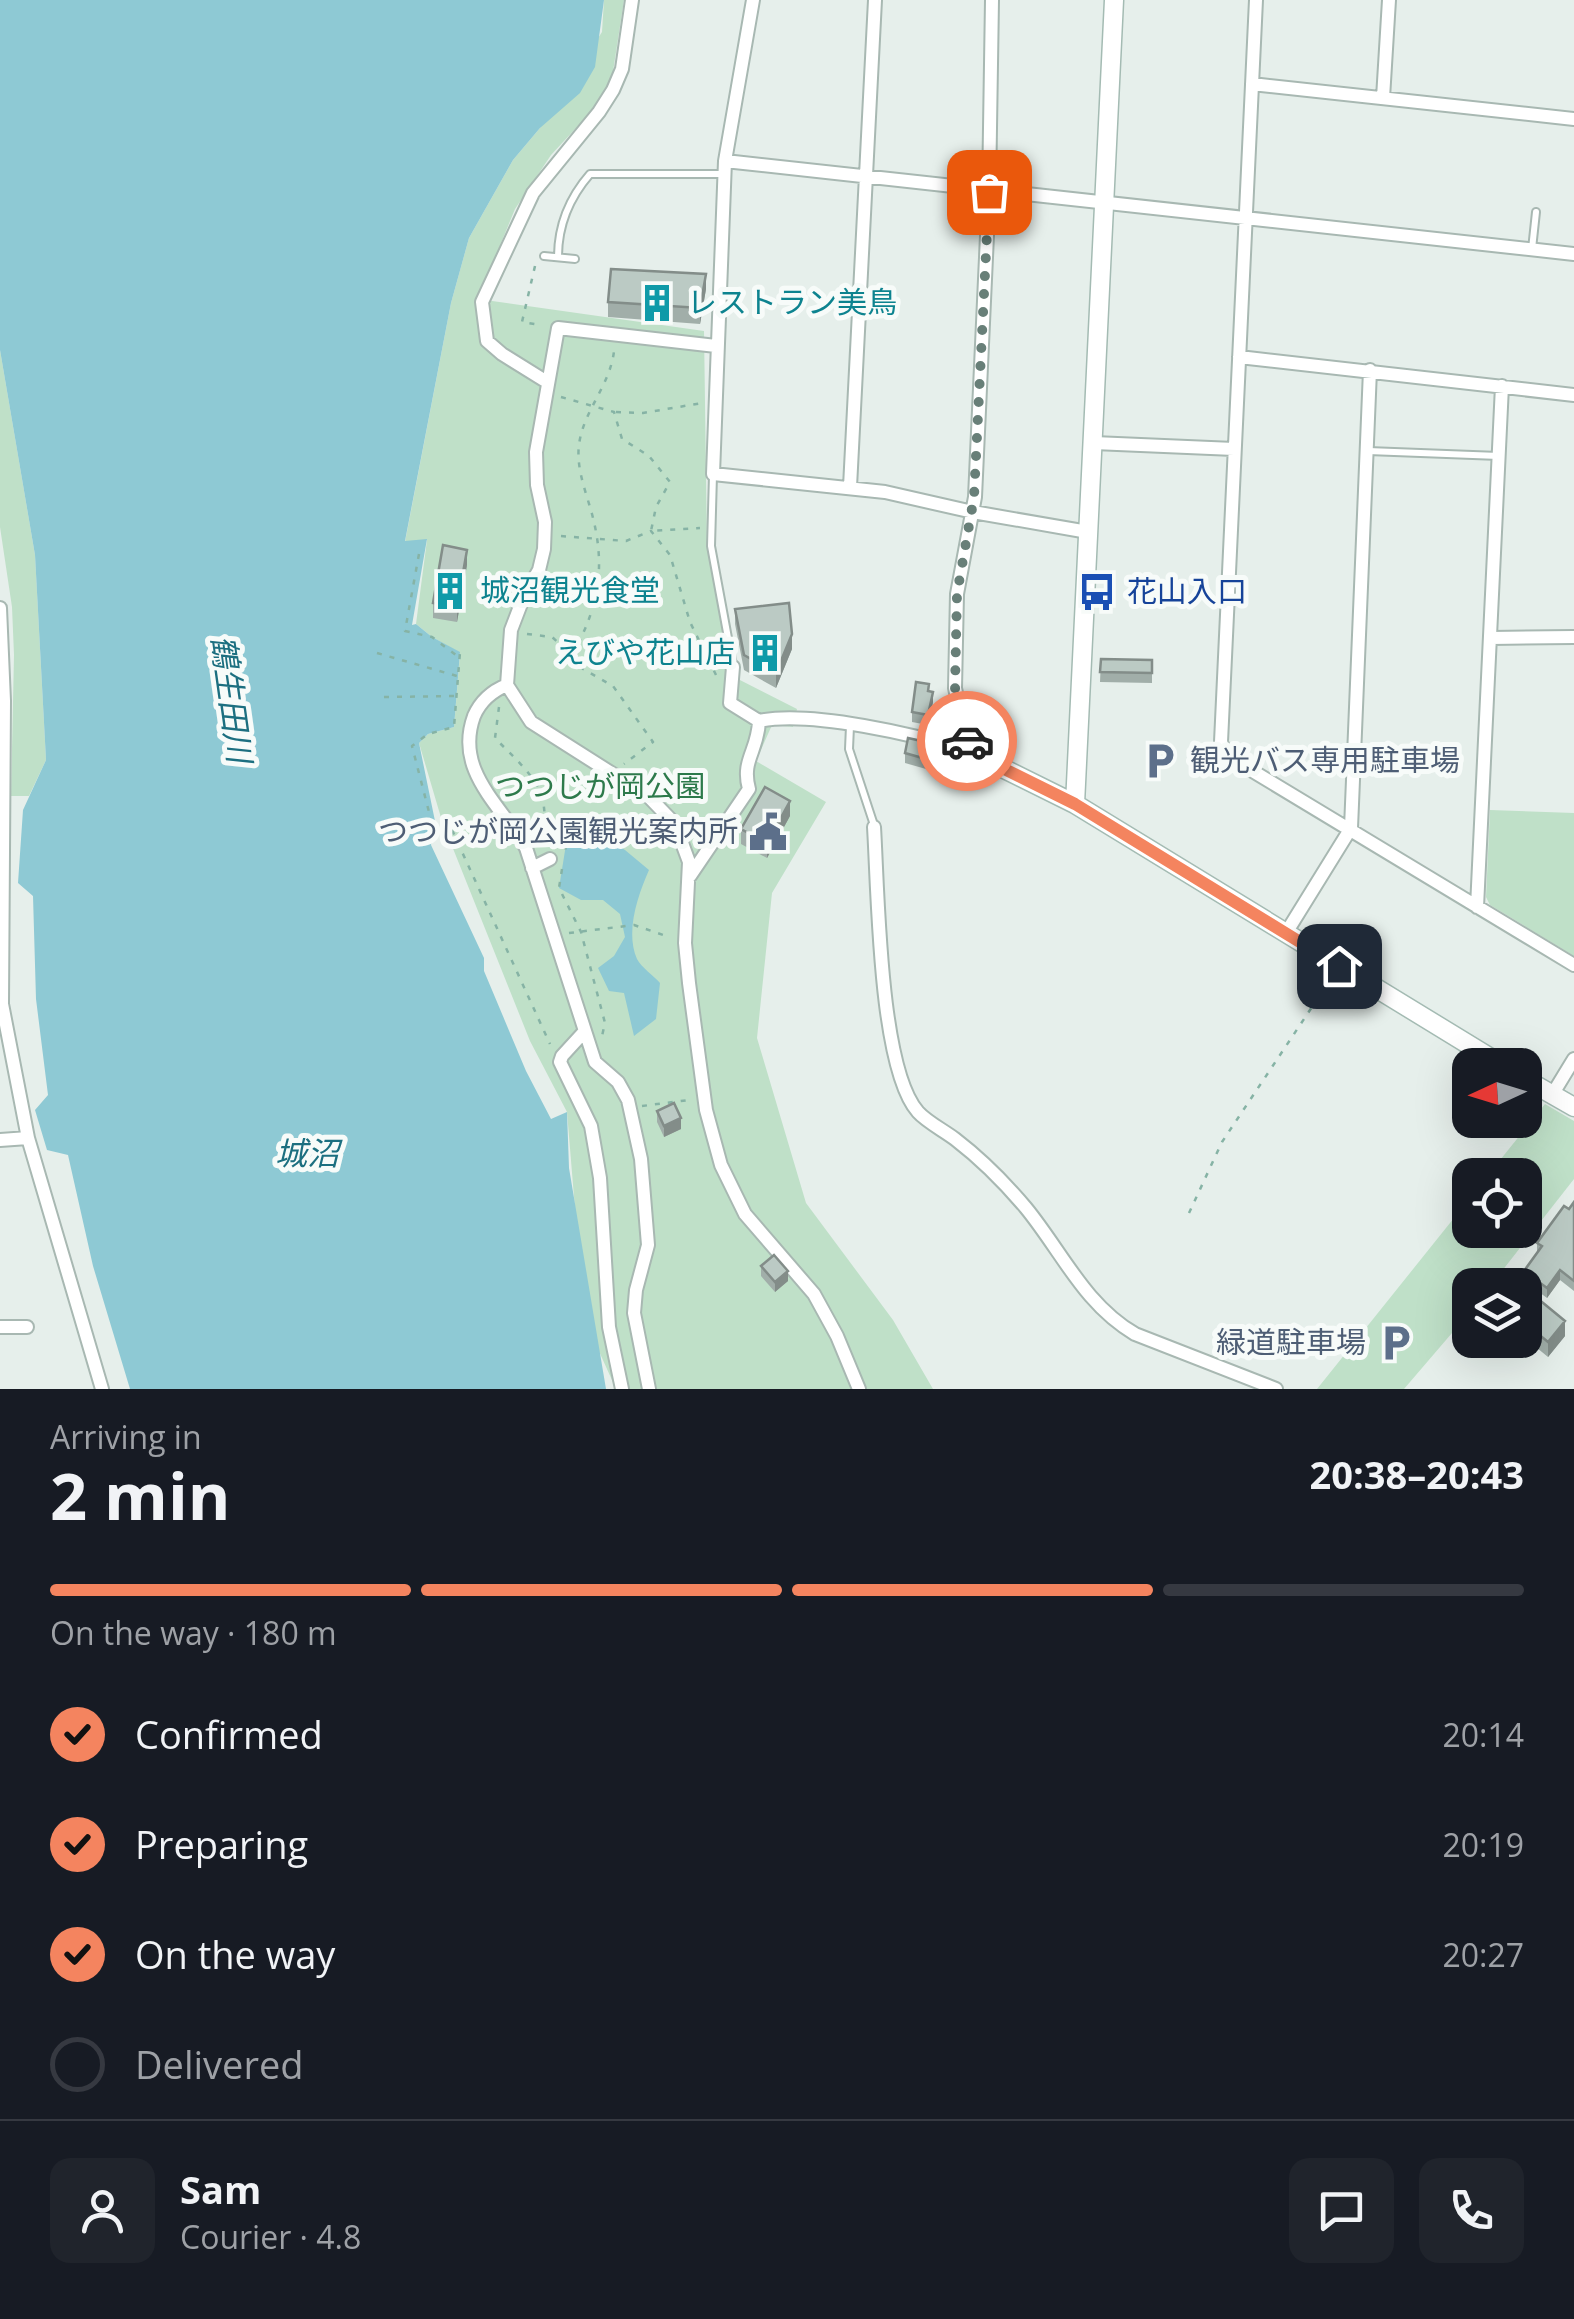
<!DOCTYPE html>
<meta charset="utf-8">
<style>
:root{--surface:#171b24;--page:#20242c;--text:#f1f3f6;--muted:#9ea1a6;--line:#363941;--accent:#f4845f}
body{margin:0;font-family:"Open Sans","Noto Sans JP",sans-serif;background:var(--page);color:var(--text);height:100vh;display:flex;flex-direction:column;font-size:38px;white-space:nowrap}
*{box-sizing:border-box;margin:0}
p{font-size:32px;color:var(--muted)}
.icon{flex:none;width:55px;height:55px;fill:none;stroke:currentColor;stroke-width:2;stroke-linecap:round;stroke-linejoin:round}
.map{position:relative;height:1389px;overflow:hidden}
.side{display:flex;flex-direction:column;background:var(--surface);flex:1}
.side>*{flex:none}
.needle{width:65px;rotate:266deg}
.fabs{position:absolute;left:1452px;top:1048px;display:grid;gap:20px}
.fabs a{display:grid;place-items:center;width:90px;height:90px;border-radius:20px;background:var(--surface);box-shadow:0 10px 40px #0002;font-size:50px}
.pin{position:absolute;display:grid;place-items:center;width:85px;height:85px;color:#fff;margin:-42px;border-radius:20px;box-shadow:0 5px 15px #0006}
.courier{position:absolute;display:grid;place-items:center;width:100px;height:100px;margin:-50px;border:8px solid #f4845f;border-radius:50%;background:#fff;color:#222;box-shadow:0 2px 12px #0007}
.overview em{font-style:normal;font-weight:700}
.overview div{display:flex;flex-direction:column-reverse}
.overview{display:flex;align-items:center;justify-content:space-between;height:170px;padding:0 50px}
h1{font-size:65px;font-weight:700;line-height:75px}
.bar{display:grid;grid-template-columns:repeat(4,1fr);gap:15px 10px;align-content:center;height:120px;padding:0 50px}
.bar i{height:12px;border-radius:8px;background:var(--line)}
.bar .on{background:var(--accent)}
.bar p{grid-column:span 4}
.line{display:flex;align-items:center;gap:25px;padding:0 50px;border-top:2px solid var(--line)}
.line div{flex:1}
.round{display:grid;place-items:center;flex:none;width:105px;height:105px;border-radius:20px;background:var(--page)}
ol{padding:0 50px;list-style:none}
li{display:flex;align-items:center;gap:30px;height:110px}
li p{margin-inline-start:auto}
li .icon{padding:10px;border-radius:50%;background:var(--accent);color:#111;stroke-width:4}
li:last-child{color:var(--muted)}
li i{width:55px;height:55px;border:5px solid var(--line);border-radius:50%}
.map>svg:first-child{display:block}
.green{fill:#bfe0c8}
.water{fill:#8ec9d4}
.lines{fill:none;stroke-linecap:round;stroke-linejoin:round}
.lane-casing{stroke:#a8b8b2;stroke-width:10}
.street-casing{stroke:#a8b8b2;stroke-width:16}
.secondary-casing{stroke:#a4bbb3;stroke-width:21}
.path{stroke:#86b3a5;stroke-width:2.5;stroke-dasharray:5 8;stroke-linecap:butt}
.lane{stroke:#fff;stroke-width:6}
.street{stroke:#fff;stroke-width:12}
.secondary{stroke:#fff;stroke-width:18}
.wall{fill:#a1aea9}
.shaded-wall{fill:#838d89}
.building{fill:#bbcac4;stroke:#838d89;stroke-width:2.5}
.done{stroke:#687f78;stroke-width:10;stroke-dasharray:0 18}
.route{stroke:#f4845f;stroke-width:12}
.labels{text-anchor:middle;stroke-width:10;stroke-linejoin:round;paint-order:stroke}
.culture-label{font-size:30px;fill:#0d838f;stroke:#f7fbf9;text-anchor:start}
.transit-label{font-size:30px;fill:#164399;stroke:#f7fbf9;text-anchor:start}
.service-label{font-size:30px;fill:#4e5e75;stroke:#f7fbf9;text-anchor:end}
.park-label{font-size:30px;fill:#2d7a4b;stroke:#f7fbf9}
.water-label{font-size:32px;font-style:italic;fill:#1c6f80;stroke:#f7fbf9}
</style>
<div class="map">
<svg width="1574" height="1389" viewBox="0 0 1574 1389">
<rect width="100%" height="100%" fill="#e6efeb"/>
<!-- green -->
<path class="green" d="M604,0H624L612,78L590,113L551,155L515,209L478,299L704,331L707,545L734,677L797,709L793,727L772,725L756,761L826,802L772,893L757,1038L806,1203L893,1320L933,1389H616L584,1318L567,1112L530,1041L442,821L419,743L428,734L454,727L460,653L432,637L416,624L427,540L405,542L451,303L469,238L513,160L540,128L602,32Z
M0,350L35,555L46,760L29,796H11L14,655L12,607L0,527Z
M1490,810L1574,813V956L1490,905L1486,897Z
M1545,1104L1574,1121V1179L1491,1285H1470V1312L1404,1389H1317L1470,1198V1230H1525V1175H1488Z"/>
<!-- water -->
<path class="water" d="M0,0H604L595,67L580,93L540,128L513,160L469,238L451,303L405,541L427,539L412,625L416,624L432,637L460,652L454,727L428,734L419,743L435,821L431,845L484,958V971L526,1071L551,1119L567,1112L569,1168L606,1389H130L93,1266L68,1155L47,1150L35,1110L48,1095L36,999L33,896L18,883L23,810L46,760L35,555L0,350Z
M589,827L625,850L649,870C638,895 625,932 637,959C641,967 654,976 660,983L656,1019L634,1036L624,993L609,991L598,968L614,956L625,937L620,914L603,900H581L559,888L568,832Z"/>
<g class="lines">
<!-- lane casing -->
<g class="lane-casing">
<path id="lane" d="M1532,249L1536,212
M544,256L575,259
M558,257C558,226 570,197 590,174H723
M1368,451L1499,456
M713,475L711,546L733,665
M850,726L849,749L874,825"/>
</g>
<!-- street casing -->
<g class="street-casing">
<path id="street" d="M753,0L725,161L713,474L885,492L973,512L1088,532
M1256,0L1221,742L1226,755L1574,965
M1252,84L1574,119
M1383,98L1389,0
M725,161L1574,254
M716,346L558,328L536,452L537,485L545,522L544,549L539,570L524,596L511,630L507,685L531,722L649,797L675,824L689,862L685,943L689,983L706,1110L721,1165L745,1214L814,1294L837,1336L859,1389
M1239,357L1574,395
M547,382L502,354L487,341L482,302L533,193L599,112L613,90L622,69L632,0
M1094,443L1234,449
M850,487L875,0
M0,608L4,701L2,1004L28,1138L102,1389
M1491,638L1574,637
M733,667L730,703L759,721C810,710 917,735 968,751L955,688L957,594L975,497L989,192L992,0
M507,685C492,691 481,700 474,716C454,771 501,805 526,848L595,1062L618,1082L628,1100L641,1159L648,1245L636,1290L634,1313L649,1389
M874,827C878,890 879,1068 918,1112C927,1122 943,1130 955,1139C981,1159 1005,1183 1026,1208C1062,1252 1084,1304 1135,1334L1276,1389
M532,868L550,859
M690,876L749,789C741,760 758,751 759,721
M1477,907L1502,386
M1286,933L1351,828L1370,370
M584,1032L562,1056L560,1062L591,1126L600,1178L609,1327L622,1389
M1552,1095L1574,1059
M0,1140L28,1138
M0,1327H27"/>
</g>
<!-- secondary casing -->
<g class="secondary-casing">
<path id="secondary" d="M968,751L1075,804L1502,1065
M1075,804L1114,0
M1525,1079L1574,1107"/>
</g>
<!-- path -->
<path class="path" d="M535,266L522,322L541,325
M561,397L614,412L622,439L649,456L670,482L656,507L651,531L700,528
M616,412L643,413L702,403
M561,536L626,541L651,531L670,555L690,622L716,675
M419,554L405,631L432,637L456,655L460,652L454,727L428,734L412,746L429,812
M527,634L552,637L572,655C599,607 606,567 592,514C586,492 576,468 579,445C583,411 610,386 614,351
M377,653L457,676
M572,656L583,669L613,686L653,742L624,764
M384,697L457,696
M499,707L495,738C510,754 540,779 543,801C546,817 543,825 551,840
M452,830L550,1044
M549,847L551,841H567L564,856
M562,869L559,888L581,932L605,1023L602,1036
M569,933L634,925L669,937
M642,1106L689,1100
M1189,1213L1222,1142L1330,980"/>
<!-- lane -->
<use href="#lane" class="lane"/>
<!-- street -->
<use href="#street" class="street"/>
<!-- secondary -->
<use href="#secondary" class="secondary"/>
</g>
<!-- wall -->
<path class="wall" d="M706,289L700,324L608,317V302Z
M467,565L457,622L433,618V603Z
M735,609L792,649L776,688L744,670L735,624Z
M1101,659L1152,660V683L1100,682Z
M929,691L933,702L928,725L912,722V712Z
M905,753L944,756L940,773L905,763Z
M790,816L767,858L741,844V829Z
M657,1111L681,1129L664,1137L657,1122Z
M1574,1202V1291L1560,1280L1547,1298L1524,1281V1271L1537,1252V1243Z
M761,1266L788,1281L775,1292L761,1276Z
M1525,1300L1565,1336L1548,1357L1525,1338Z"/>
<!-- shaded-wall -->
<path class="shaded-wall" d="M706,274V289L700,324V308Z
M467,550V565L457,622V607Z
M792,634V649L776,688V673Z
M933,692V702L928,725V715Z
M790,801V816L767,858V843Z
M681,1118V1129L664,1137V1126Z
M1560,1270V1280L1547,1298V1288Z
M788,1271V1281L775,1292V1282Z
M1565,1321V1336L1548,1357V1342Z"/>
<!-- building -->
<path class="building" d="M611,269L706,274L700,308L608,302Z
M443,545L467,550L457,607L433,603Z
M789,603L792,634L776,673L744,655L735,609Z
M1101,659L1152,660V673L1100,672Z
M916,682L929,684L928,691L933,692L928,715L912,712Z
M908,738L944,746L940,763L905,753Z
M765,787L790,801L767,843L741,829Z
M674,1103L681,1118L664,1126L657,1111Z
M1574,1202V1281L1560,1270L1547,1288L1524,1271L1542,1246L1537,1243L1564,1206L1569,1209Z
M774,1255L788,1271L775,1282L761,1266Z
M1531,1293L1565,1321L1548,1342L1525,1323V1300Z"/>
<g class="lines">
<!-- done -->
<path class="done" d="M967,741L955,688L957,594L974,497L989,192"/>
<!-- route -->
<path class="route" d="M967,741L968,751L1075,804L1339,966"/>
</g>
<!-- icons -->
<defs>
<g id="building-bare" transform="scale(3)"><path d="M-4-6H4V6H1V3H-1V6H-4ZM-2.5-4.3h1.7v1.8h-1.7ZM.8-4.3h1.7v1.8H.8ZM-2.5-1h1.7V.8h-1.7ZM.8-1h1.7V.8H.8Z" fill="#0f9aa8" stroke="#f7fbf9" stroke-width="2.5" paint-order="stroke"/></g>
<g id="bus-bare" transform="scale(3)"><path d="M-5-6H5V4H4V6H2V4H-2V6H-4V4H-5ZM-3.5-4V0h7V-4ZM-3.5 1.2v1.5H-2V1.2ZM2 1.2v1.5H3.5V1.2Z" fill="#1a4fb4" stroke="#f7fbf9" stroke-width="2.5" paint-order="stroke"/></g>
<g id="parking-bare" transform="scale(3)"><path d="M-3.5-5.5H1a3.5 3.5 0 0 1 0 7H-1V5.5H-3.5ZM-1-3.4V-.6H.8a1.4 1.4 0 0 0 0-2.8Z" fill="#5c6f8a" stroke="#f7fbf9" stroke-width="2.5" paint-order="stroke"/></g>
<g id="civic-bare" transform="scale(3)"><path d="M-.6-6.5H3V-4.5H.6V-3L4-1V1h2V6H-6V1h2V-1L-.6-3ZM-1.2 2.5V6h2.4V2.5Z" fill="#5c6f8a" stroke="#f7fbf9" stroke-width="2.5" paint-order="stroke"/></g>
</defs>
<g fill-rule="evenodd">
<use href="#building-bare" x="657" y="303"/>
<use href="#building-bare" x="450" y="591"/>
<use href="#bus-bare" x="1097" y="592"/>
<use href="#building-bare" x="765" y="653"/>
<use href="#parking-bare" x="1160" y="761"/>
<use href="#civic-bare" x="768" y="832"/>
<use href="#parking-bare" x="1396" y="1343"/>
</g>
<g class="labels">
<!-- culture labels -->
<g class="culture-label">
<text x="687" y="313">レストラン美鳥</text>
<text x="480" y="601">城沼観光食堂</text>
<text x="735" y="663" text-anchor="end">えびや花山店</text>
</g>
<!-- transit labels -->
<g class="transit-label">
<text x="1127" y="602">花山入口</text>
</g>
<!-- service labels -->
<g class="service-label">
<text x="1190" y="771" text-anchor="start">観光バス専用駐車場</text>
<text x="738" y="842">つつじが岡公園観光案内所</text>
<text x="1366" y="1353">緑道駐車場</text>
</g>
<!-- park labels -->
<g class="park-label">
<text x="600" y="797">つつじが岡公園</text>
</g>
<!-- water labels -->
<g class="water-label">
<text transform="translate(231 699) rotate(82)" y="11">鶴生田川</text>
<text x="307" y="1165">城沼</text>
</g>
</g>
</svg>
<div class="fabs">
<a><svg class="needle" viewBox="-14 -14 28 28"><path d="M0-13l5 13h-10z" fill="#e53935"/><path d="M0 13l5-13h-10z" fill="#9ea1a6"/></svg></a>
<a><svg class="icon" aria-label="locate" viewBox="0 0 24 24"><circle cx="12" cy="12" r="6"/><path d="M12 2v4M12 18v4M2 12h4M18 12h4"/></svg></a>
<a><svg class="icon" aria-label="layers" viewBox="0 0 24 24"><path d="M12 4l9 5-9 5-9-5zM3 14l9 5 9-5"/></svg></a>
</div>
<div class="pin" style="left:989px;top:192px;background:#ea580c"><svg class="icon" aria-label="bag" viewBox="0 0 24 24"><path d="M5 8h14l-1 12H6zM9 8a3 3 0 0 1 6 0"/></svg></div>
<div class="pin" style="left:1339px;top:966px;background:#1f2937"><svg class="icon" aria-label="home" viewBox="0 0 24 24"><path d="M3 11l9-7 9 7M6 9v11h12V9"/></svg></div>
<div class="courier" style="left:967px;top:741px"><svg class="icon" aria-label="car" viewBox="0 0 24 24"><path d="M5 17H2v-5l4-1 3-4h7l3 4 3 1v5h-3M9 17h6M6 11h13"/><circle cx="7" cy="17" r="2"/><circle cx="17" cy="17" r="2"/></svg></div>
</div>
<section class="side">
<div class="overview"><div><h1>2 min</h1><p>Arriving in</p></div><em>20:38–20:43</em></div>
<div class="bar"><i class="on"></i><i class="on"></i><i class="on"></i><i></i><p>On the way · 180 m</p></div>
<ol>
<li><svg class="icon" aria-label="check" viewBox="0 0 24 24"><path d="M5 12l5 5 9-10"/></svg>Confirmed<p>20:14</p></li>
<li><svg class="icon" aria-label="check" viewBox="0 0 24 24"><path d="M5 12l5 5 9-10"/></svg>Preparing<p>20:19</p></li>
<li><svg class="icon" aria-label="check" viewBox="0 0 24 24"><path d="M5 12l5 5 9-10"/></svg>On the way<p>20:27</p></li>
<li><i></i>Delivered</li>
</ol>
<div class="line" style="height:180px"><a class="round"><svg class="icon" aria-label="person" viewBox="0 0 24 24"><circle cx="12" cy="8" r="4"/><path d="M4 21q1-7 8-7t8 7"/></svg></a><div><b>Sam</b><p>Courier · 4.8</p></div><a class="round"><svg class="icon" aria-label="chat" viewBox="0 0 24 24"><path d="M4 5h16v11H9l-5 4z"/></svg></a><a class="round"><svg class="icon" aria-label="phone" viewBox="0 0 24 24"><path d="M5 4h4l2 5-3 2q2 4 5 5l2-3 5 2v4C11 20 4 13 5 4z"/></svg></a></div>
</section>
